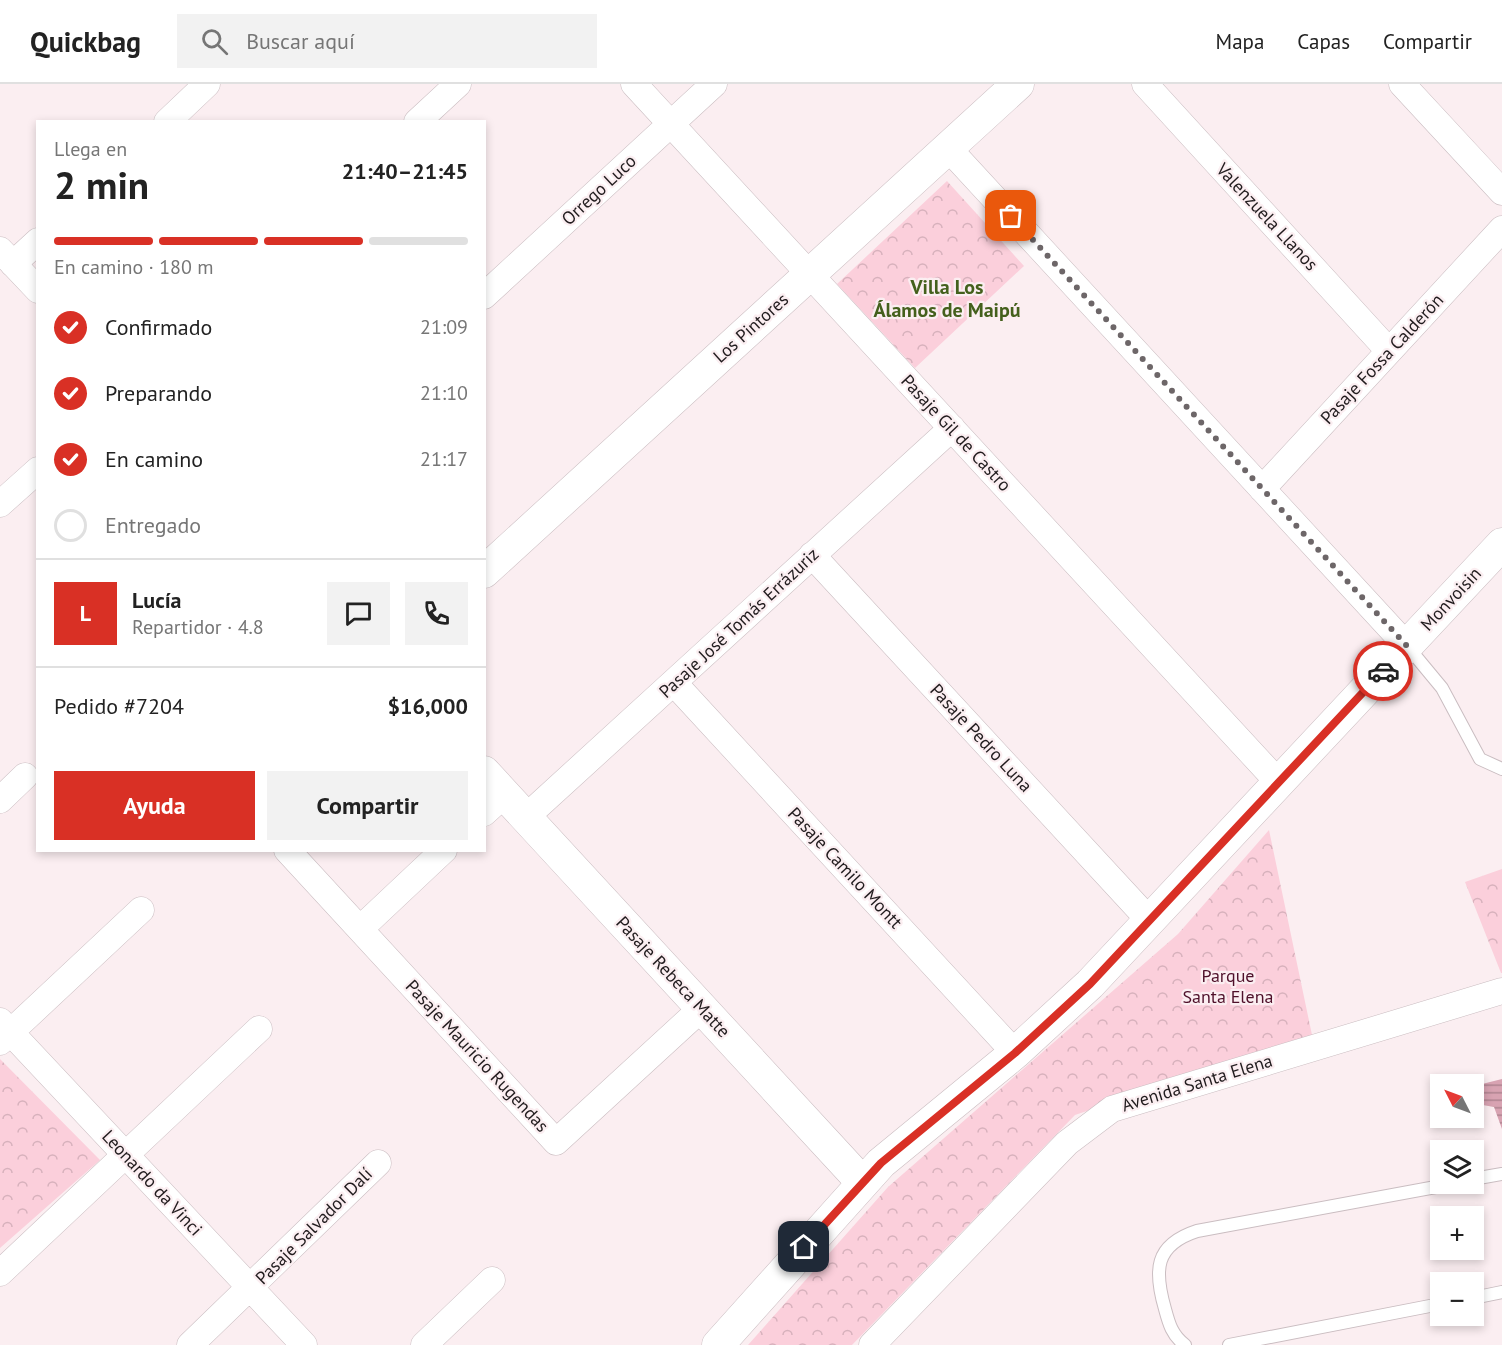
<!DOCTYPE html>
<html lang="es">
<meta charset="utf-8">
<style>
:root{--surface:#fff;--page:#f2f2f2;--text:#222;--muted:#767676;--line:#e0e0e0;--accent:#d93025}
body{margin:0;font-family:"PT Sans",sans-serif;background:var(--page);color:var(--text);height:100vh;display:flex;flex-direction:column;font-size:22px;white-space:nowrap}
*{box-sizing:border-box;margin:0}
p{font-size:20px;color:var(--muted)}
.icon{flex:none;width:33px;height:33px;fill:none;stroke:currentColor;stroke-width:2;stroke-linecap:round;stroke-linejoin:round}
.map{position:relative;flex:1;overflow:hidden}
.panel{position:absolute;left:36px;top:36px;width:450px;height:732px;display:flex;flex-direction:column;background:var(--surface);border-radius:0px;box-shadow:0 3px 9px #0003}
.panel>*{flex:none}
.needle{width:39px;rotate:312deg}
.controls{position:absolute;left:1430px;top:990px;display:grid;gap:12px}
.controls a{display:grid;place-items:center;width:54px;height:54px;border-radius:0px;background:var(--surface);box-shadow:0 3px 9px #0003;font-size:30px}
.pin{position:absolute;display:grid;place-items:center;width:51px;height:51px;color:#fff;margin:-26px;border-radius:12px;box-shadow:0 3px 9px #0006}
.courier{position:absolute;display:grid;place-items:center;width:60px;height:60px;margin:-30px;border:4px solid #d93025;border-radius:50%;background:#fff;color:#222;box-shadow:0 2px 8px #0007}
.summary em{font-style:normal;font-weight:800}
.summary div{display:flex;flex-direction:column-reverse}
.summary{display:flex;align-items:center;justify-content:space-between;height:102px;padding:0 18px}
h1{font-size:39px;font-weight:800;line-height:45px}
.bar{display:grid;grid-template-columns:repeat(4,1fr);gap:9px 6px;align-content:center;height:72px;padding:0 18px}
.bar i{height:8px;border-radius:4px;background:var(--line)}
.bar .selected{background:var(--accent)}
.bar p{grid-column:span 4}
.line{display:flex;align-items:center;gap:15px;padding:0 18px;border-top:2px solid var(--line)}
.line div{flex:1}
.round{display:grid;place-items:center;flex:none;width:63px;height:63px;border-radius:0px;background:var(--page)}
ol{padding:0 18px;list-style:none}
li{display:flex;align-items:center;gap:18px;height:66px}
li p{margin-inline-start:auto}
li .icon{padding:6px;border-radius:50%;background:var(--accent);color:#fff;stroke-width:4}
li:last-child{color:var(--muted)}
li i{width:33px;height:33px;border:3px solid var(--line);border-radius:50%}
.action{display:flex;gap:12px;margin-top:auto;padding:12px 18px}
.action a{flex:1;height:69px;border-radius:0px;background:var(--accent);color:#fff;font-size:24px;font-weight:800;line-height:69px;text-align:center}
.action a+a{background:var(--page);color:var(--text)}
header{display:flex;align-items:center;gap:36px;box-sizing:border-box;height:84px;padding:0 30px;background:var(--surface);border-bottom:2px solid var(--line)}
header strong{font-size:28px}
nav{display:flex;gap:33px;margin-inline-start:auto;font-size:21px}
.search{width:420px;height:54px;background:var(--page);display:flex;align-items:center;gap:15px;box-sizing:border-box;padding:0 21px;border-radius:0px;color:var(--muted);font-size:22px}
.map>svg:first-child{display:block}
.park{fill:url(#park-crowns)}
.water{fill:url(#water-rules)}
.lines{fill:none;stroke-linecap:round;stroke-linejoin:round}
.service-casing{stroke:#cabdc1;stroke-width:14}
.minor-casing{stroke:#cabdc1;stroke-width:27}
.tertiary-casing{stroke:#cabdc1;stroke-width:33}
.service{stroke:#fff;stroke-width:12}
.minor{stroke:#fff;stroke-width:26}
.tertiary{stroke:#fff;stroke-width:32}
.done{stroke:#6d6668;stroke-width:6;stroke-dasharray:0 10.8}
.route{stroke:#d93025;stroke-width:8}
.labels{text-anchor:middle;stroke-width:4.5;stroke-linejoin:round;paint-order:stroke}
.street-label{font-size:18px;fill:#211c1e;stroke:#fbeef1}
.park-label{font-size:18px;fill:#4f102a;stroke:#fbeef1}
.neighbourhood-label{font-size:20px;font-weight:bold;fill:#44601c;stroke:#fbeef1}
</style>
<header>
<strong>Quickbag</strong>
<div class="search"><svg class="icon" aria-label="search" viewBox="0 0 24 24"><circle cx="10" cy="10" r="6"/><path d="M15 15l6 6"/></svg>Buscar aquí</div>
<nav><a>Mapa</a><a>Capas</a><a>Compartir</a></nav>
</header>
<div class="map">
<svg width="1502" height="1261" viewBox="0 0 1502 1261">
<defs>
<pattern id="park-crowns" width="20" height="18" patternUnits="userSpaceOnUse" patternTransform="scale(1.5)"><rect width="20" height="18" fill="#fbcfdb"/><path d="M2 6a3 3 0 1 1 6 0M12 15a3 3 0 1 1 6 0" fill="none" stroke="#d7b1bc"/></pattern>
<pattern id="water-rules" width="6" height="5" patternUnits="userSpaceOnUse" patternTransform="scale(1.5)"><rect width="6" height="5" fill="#d8a3b2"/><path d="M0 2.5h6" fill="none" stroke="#af8490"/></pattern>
</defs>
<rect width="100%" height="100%" fill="#fbeef1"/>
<!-- park -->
<path class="park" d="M947,97L1024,182L915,284L837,200Z
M1269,746L1312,951L1075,1031L852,1261H748L888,1103L1178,850Z
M1502,785V889H1501L1465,798Z
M0,975L100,1076L0,1164Z"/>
<!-- water -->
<path class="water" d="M1502,995V1045L1494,1023L1477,1020L1474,1002Z"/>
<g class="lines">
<!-- service casing -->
<g class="service-casing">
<path id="service" d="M1408,563L1442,604L1480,675L1502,685
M1473,1095L1502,1090
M1473,1214L1502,1208
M1185,1261C1172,1251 1169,1240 1165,1225C1154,1187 1154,1161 1197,1147L1452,1100
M1229,1261L1440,1220"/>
</g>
<!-- minor casing -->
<g class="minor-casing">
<path id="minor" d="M634,0L1279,699
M1145,0L1389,267
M1402,0L1502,108
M167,38L207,0
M417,38L458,0
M948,64L1407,562
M0,166L38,206
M13,180L38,157
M484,212L714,0
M1262,405L1502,145
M0,420L38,386
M812,471L1150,837
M674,599L1015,969
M0,716L25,692
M484,729L505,710
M526,733L952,344
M287,766L556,1058L702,924
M360,845L444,766
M0,937L304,1261
M0,958L141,826
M0,1189L259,945
M190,1261L378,1079
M424,1261L492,1196
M872,1261L1067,1059L1112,1025L1502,907"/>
</g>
<!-- tertiary casing -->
<g class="tertiary-casing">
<path id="tertiary" d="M484,488L1018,0
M484,688L862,1098
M718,1261L881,1079L1015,969L1090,900L1502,460"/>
</g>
<!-- service -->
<use href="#service" class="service"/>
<!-- minor -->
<use href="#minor" class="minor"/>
<!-- tertiary -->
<use href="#tertiary" class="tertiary"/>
</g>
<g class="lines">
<!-- done -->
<path class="done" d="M1011,132L1407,562L1383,587"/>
<!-- route -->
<path class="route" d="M804,1163L881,1079L1015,969L1090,900L1383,587"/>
</g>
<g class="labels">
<!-- street labels -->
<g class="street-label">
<text transform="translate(599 106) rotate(-43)" y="6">Orrego Luco</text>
<text transform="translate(1267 133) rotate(47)" y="6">Valenzuela Llanos</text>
<text transform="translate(751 244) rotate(-42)" y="6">Los Pintores</text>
<text transform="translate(1382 275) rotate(-47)" y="6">Pasaje Fossa Calderón</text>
<text transform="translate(956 349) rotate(47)" y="6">Pasaje Gil de Castro</text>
<text transform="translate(1451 515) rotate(-47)" y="6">Monvoisin</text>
<text transform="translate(739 539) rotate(-43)" y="6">Pasaje José Tomás Errázuriz</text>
<text transform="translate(981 654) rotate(47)" y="6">Pasaje Pedro Luna</text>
<text transform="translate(845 784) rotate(47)" y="6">Pasaje Camilo Montt</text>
<text transform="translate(673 893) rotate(47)" y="6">Pasaje Rebeca Matte</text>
<text transform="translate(477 972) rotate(47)" y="6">Pasaje Mauricio Rugendas</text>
<text transform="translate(1197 999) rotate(-17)" y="6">Avenida Santa Elena</text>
<text transform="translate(152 1099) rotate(47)" y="6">Leonardo da Vinci</text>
<text transform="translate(314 1142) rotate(-45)" y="6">Pasaje Salvador Dalí</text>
</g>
<!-- park labels -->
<g class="park-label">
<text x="1228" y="898">Parque<tspan x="1228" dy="21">Santa Elena</tspan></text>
</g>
<!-- neighbourhood labels -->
<g class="neighbourhood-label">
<text x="947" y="210">Villa Los<tspan x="947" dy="23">Álamos de Maipú</tspan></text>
</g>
</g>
</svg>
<div class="controls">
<a><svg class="needle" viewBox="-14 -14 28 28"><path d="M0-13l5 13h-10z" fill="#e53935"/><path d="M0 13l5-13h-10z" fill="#767676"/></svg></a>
<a><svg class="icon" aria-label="layers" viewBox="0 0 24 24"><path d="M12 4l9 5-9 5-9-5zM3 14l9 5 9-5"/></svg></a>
<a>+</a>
<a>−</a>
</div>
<div class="pin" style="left:1011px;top:132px;background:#ea580c"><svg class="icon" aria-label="bag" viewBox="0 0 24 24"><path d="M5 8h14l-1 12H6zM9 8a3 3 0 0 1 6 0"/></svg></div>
<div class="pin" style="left:804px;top:1163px;background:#1f2937"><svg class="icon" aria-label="home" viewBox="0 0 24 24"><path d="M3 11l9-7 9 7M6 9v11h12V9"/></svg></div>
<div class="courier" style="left:1383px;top:587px"><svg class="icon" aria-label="car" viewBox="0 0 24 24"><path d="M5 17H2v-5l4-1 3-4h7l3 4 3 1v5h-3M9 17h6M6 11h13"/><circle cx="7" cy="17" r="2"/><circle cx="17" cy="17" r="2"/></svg></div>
<section class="panel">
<div class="summary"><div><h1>2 min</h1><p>Llega en</p></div><em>21:40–21:45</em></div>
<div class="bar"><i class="selected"></i><i class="selected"></i><i class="selected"></i><i></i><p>En camino · 180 m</p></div>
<ol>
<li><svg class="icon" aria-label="check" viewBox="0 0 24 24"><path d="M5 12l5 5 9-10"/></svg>Confirmado<p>21:09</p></li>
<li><svg class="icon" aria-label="check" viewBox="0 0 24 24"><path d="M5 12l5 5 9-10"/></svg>Preparando<p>21:10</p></li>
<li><svg class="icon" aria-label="check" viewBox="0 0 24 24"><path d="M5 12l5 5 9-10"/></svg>En camino<p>21:17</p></li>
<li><i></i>Entregado</li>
</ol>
<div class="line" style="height:108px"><b class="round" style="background:var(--accent);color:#fff">L</b><div><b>Lucía</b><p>Repartidor · 4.8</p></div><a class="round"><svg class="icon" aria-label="chat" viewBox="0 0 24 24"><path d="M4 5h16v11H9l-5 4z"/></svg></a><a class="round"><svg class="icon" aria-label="phone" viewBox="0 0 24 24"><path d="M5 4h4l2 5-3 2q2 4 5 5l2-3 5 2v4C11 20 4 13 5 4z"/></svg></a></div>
<div class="line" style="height:78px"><div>Pedido #7204</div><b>$16,000</b></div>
<div class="action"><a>Ayuda</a><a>Compartir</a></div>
</section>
</div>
